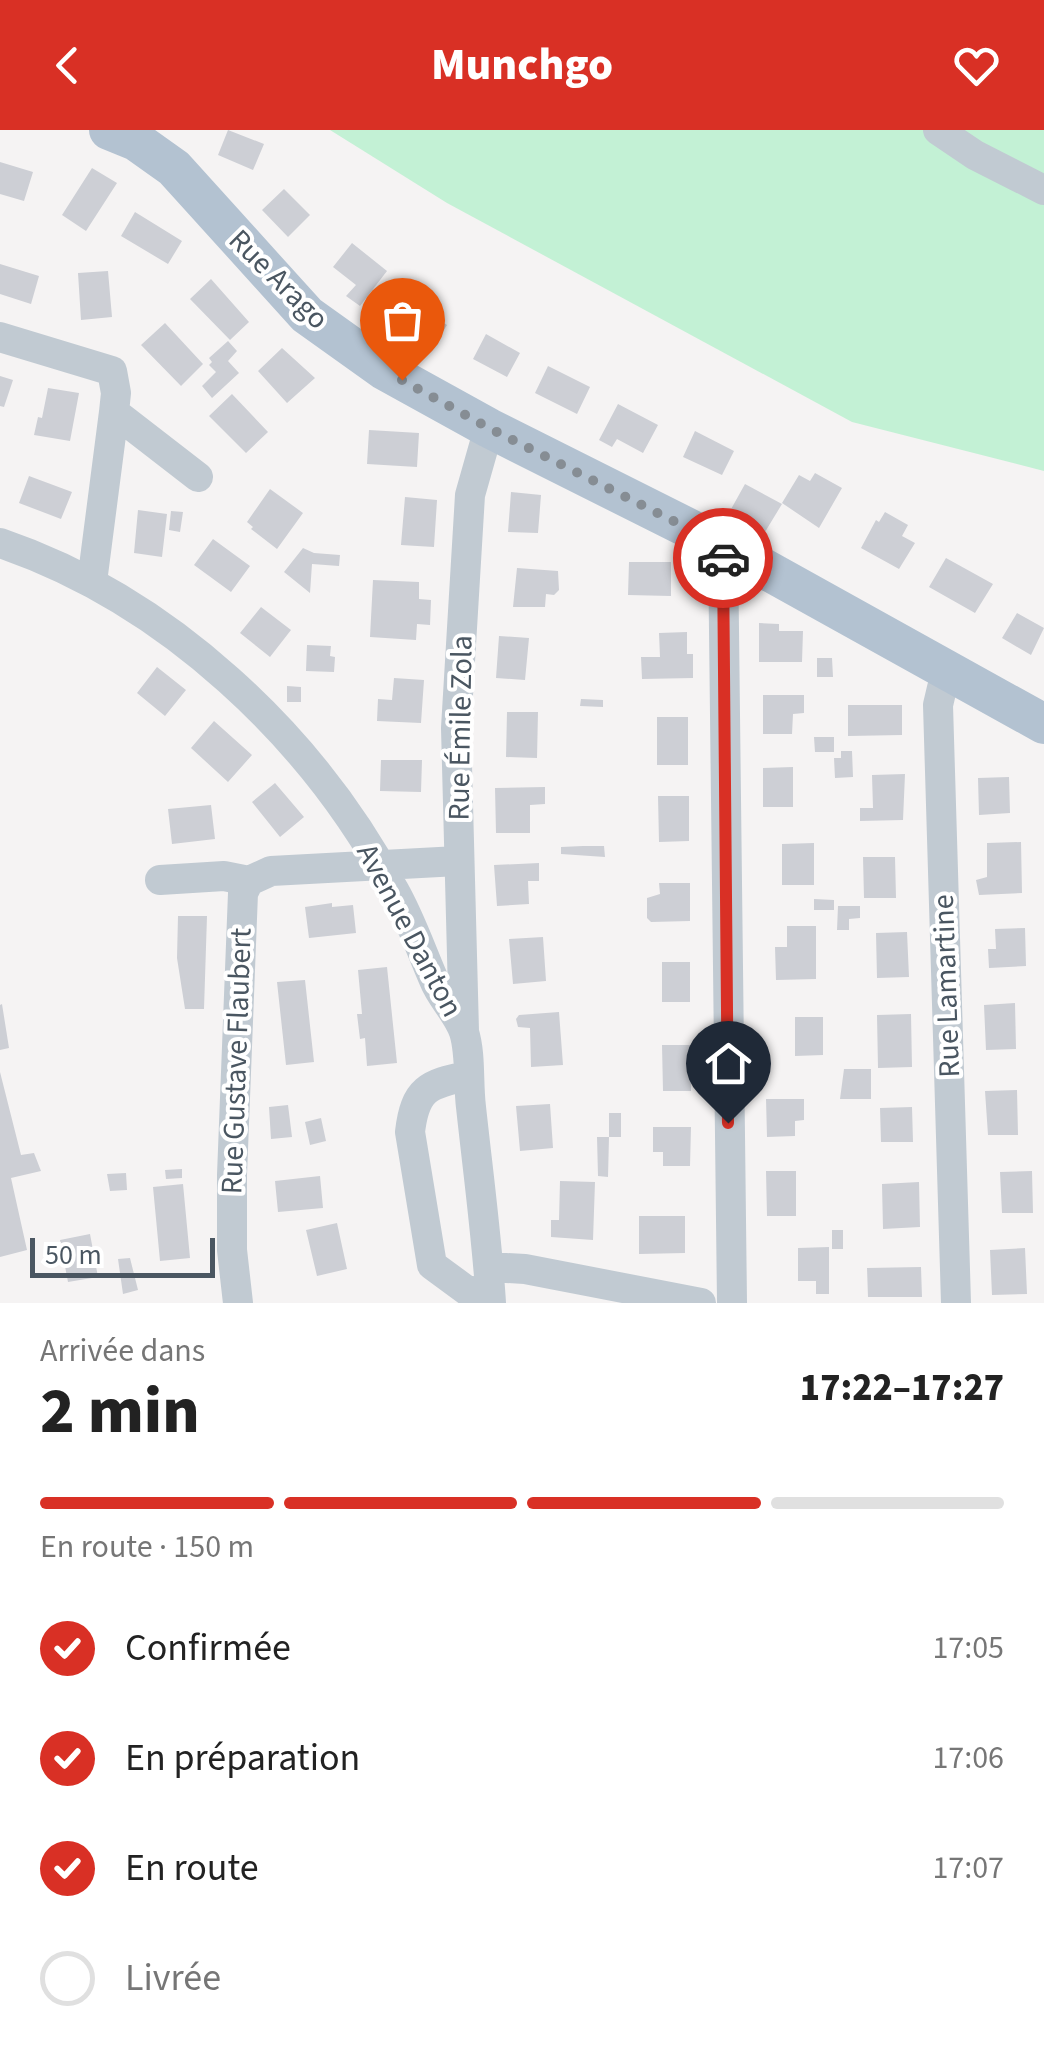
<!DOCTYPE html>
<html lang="fr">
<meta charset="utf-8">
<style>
:root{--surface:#fff;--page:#f6f6f6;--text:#222;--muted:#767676;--line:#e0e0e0;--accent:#d93025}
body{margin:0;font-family:"Source Sans 3",sans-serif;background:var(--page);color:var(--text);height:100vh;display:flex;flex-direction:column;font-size:38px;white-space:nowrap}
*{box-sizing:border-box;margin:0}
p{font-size:32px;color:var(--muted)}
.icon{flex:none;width:55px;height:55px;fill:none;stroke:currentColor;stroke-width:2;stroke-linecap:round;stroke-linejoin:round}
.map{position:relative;height:1173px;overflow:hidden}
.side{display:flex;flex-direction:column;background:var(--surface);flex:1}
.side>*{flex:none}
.scale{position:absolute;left:30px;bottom:25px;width:185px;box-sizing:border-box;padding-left:10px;border:5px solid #4a5661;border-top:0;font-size:28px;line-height:35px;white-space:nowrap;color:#4a5661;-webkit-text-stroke:8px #fff;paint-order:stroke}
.pin{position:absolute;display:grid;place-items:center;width:85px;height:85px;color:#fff;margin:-102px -42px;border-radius:50% 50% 50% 0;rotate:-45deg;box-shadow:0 0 10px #0007}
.pin .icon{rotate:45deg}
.courier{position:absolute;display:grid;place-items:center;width:100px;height:100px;margin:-50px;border:8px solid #d93025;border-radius:50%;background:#fff;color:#222;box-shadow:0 2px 12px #0007}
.summary em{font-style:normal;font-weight:800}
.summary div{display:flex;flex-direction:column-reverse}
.summary{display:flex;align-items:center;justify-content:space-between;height:170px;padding:0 40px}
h1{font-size:65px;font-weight:800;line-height:75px}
.bar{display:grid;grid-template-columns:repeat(4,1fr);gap:15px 10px;align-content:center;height:120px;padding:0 40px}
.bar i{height:12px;border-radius:8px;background:var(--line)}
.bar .current{background:var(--accent)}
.bar p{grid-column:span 4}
ol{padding:0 40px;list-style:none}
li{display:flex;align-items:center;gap:30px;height:110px}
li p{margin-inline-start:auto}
li .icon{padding:10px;border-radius:50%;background:var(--accent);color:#fff;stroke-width:4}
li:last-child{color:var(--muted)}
li i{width:55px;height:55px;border:5px solid var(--line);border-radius:50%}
header{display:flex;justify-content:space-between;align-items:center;height:130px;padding:0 40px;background:var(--accent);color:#fff;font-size:45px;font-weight:800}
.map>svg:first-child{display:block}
.green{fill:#c3f1d5}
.building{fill:#cdcfd5}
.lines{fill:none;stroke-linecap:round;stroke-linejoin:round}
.minor{stroke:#c1cad2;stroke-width:30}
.major{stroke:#b3c2d1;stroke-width:40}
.done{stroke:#868d94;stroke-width:10;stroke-dasharray:0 18}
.route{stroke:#d93025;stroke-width:12}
.labels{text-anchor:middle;stroke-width:8;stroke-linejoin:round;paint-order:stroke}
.street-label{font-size:30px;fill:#4a5661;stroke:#fff}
</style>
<header><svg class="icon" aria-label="back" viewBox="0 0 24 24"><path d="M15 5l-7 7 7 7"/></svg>Munchgo<svg class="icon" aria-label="heart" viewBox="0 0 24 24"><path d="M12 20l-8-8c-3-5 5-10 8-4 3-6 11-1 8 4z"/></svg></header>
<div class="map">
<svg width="1044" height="1173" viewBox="0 0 1044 1173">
<rect width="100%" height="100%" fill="#f5f3f3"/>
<!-- green -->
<path class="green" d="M330,0H1044V341L852,292L447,73Z"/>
<!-- building -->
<path class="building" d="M228,0L264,14L253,40L218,25Z
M0,32L33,42L24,71L0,64Z
M92,38L117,53L86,101L62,85Z
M284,59L310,85L288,107L262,80Z
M135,82L182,111L168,134L121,106Z
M352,113L387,141L360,176L346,166L356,155L333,137Z
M0,134L39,146L31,174L0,164Z
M108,141L112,187L81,190L78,143Z
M211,149L249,192L230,210L190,169Z
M405,168L447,195L429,223L387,197Z
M165,193L203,234L181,256L141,215Z
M486,204L520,223L507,247L473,229Z
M228,211L237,221L228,231L239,243L212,268L202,256L216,242L209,235L212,232L209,228Z
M282,218L315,248L287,273L258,241Z
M548,236L590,257L577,284L535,263Z
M0,246L13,250L4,277L0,276Z
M48,258L79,263L70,311L34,305L38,287L42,288Z
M232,264L268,302L246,323L209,286Z
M618,274L658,295L643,323L617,309L612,317L599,310Z
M369,300L419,303L417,337L367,334Z
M695,301L734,321L722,345L683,327Z
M815,343L842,358L819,398L782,373L799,345L810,351Z
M29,346L72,362L61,389L19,373Z
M745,354L782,374L765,402L730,381Z
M270,359L303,383L277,419L251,399L253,397L247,392Z
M511,362L541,365L538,403L508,402Z
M405,367L437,370L434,417L401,415Z
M138,380L167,384L162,427L134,423Z
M171,381L183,382L180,402L169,400Z
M885,382L908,395L902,406L915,413L899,439L861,418L876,390L879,392Z
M213,409L250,436L231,462L194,435Z
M303,418L314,423L340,425L339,436L312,434L310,463L284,442Z
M946,428L993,454L975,483L929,457Z
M629,432H671V466L628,465Z
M517,438L558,441L559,460L554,465L546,464L545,477H513Z
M373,450L419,452V469L431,470L430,495L417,494L416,510L370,507Z
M261,477L291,500L270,527L240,503Z
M1017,483L1044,498L1031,525L1002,508Z
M759,493L779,494V501H803L802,532H759Z
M687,502V524H693V548L642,549L641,527H660L659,503Z
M499,506L529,508L525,550L496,548Z
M307,515L331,516L330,526L335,527L334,542L306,541Z
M817,528H832L833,547H817Z
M157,537L186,560L165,586L137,563Z
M394,548L424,550L421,593L377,591L378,569L392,570Z
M287,556L301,557V572H287Z
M763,565H804V583L793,584L792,604H763Z
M581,569L603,570V577L580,576Z
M848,575H902V605L848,606Z
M507,582H538L537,628L506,627Z
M657,587H688V635H657Z
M214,591L252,625L228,652L191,618Z
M814,607H834V622H815Z
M841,621H852L853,647L835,648L834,628H841Z
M381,630H422L421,662L380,661Z
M793,637V677H763V638Z
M905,644L903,690L860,691V678H873L872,645Z
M1009,647L1010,683L979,685L978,648Z
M275,653L304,687L280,707L252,672Z
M545,657V674L530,675V703H496L495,658Z
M658,666H689V711L659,712Z
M211,675L215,709L172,714L168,679Z
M1021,712L1022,763L979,765L976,750L987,747V713Z
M814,713V755H782V714Z
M583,716H604L605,727L561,724V717Z
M863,727H895L896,768H864Z
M539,733V751H528L529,774L497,776L494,735Z
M659,753H690V791L651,792L647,788V768L660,764Z
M814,769L834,770V780H814Z
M332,773V777L353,775L356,803L309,808L305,777Z
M838,776H860V788L849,789V800H837Z
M178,786H207L204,879H185L177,828Z
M787,796H816V849L776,850L775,817H787Z
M1025,798L1026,836L989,838L988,819H996L995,799Z
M907,802L909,847L877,848L876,803Z
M543,807L546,851L513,854L509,809Z
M662,832H690V872H662Z
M387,837L397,933L367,936L365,908L360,909L357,884H362L358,840Z
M305,850L314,932L286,935L277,852Z
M1015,873L1016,919L986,920L984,875Z
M2,874L9,918L0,920V875Z
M559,882L563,935L531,937L530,898L518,897L516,889L519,885Z
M911,884L912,937L878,938L877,885Z
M795,887H823V925L795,926Z
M662,915H692L691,961H663Z
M844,939H871V969H840Z
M0,942L21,1025L34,1023L41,1041L11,1048L27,1120L0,1127Z
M1017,960L1018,1005H988L985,961Z
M766,969H804V990L795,991V1006L767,1007Z
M550,974L553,1018L520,1021L516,976Z
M288,975L292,1007L271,1009L269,977Z
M912,977L913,1012H881L880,978Z
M609,983H621V1007H609Z
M321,988L326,1011L310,1015L305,992Z
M653,997H691L690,1036H663V1022H653Z
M597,1007H609L608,1047L598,1046Z
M182,1039V1048L166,1049L165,1040Z
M766,1041H796V1086H767Z
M1032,1041L1033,1083H1002L1000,1042Z
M126,1043L127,1060L110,1061L107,1044Z
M320,1046L323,1078L278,1082L275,1051Z
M560,1051L595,1052L593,1110L551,1107V1090H559Z
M919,1052L920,1097L883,1099L882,1054Z
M183,1054L190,1128L160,1131L153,1057Z
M639,1086H685V1123L639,1124Z
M337,1093L347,1139L317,1146L306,1100Z
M832,1100H843V1119H832Z
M90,1104L98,1147L68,1152L60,1110Z
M829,1117V1164H816V1151H798V1118Z
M1025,1118L1027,1164L992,1165L990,1120Z
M130,1128L138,1160L123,1164L118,1129Z
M921,1137L922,1167H868L867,1138Z"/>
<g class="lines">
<!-- minor -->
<path class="minor" d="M938,0L975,25L1044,60
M0,207L112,241L116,263L114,282L198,347
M0,413C167,470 312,606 394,760C410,788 421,820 434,850C441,868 458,884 464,902C471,924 468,954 471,977C478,1042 487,1108 491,1173
M723,416L732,1173
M92,452L114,282
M950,542L942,558L938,575L956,1173
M160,750L224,746L249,751
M464,901L456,598L470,365L489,298
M467,946C428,954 415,959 410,1002L432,1135L466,1160L490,1164
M489,1137L525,1139L701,1173
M238,1173L232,1120V1045L243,763L249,751L271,741L458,731"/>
<!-- major -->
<path class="major" d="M109,0L136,11L174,38L307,185L384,240L489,298L718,413L1044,594"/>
</g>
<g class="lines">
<!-- done -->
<path class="done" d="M402,250L489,298L723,416V428"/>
<!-- route -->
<path class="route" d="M723,428L728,993"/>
</g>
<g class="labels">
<!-- street labels -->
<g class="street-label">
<text transform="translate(279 149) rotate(45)" y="10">Rue Arago</text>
<text transform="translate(460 598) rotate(-89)" y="10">Rue Émile Zola</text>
<text transform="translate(410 800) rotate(62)" y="10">Avenue Danton</text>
<text transform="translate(946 856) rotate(-92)" y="10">Rue Lamartine</text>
<text transform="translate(236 931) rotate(-88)" y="10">Rue Gustave Flaubert</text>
</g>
</g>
</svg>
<div class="scale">50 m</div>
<div class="pin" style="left:402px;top:250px;background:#ea580c"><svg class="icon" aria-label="bag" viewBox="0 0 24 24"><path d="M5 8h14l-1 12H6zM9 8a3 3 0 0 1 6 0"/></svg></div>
<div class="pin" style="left:728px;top:993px;background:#1f2937"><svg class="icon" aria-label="home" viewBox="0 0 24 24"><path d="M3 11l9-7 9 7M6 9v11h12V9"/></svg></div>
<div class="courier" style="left:723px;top:428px"><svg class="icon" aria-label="car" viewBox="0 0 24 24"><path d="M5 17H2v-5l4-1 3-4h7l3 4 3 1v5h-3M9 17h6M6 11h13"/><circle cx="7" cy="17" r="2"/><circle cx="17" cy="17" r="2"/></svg></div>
</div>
<section class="side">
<div class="summary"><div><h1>2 min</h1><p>Arrivée dans</p></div><em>17:22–17:27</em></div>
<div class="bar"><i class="current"></i><i class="current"></i><i class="current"></i><i></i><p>En route · 150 m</p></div>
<ol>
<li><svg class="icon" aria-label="check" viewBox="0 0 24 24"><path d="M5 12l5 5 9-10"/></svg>Confirmée<p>17:05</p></li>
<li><svg class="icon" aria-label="check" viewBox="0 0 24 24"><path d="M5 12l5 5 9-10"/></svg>En préparation<p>17:06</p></li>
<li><svg class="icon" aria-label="check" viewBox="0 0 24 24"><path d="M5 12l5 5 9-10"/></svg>En route<p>17:07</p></li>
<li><i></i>Livrée</li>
</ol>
</section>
